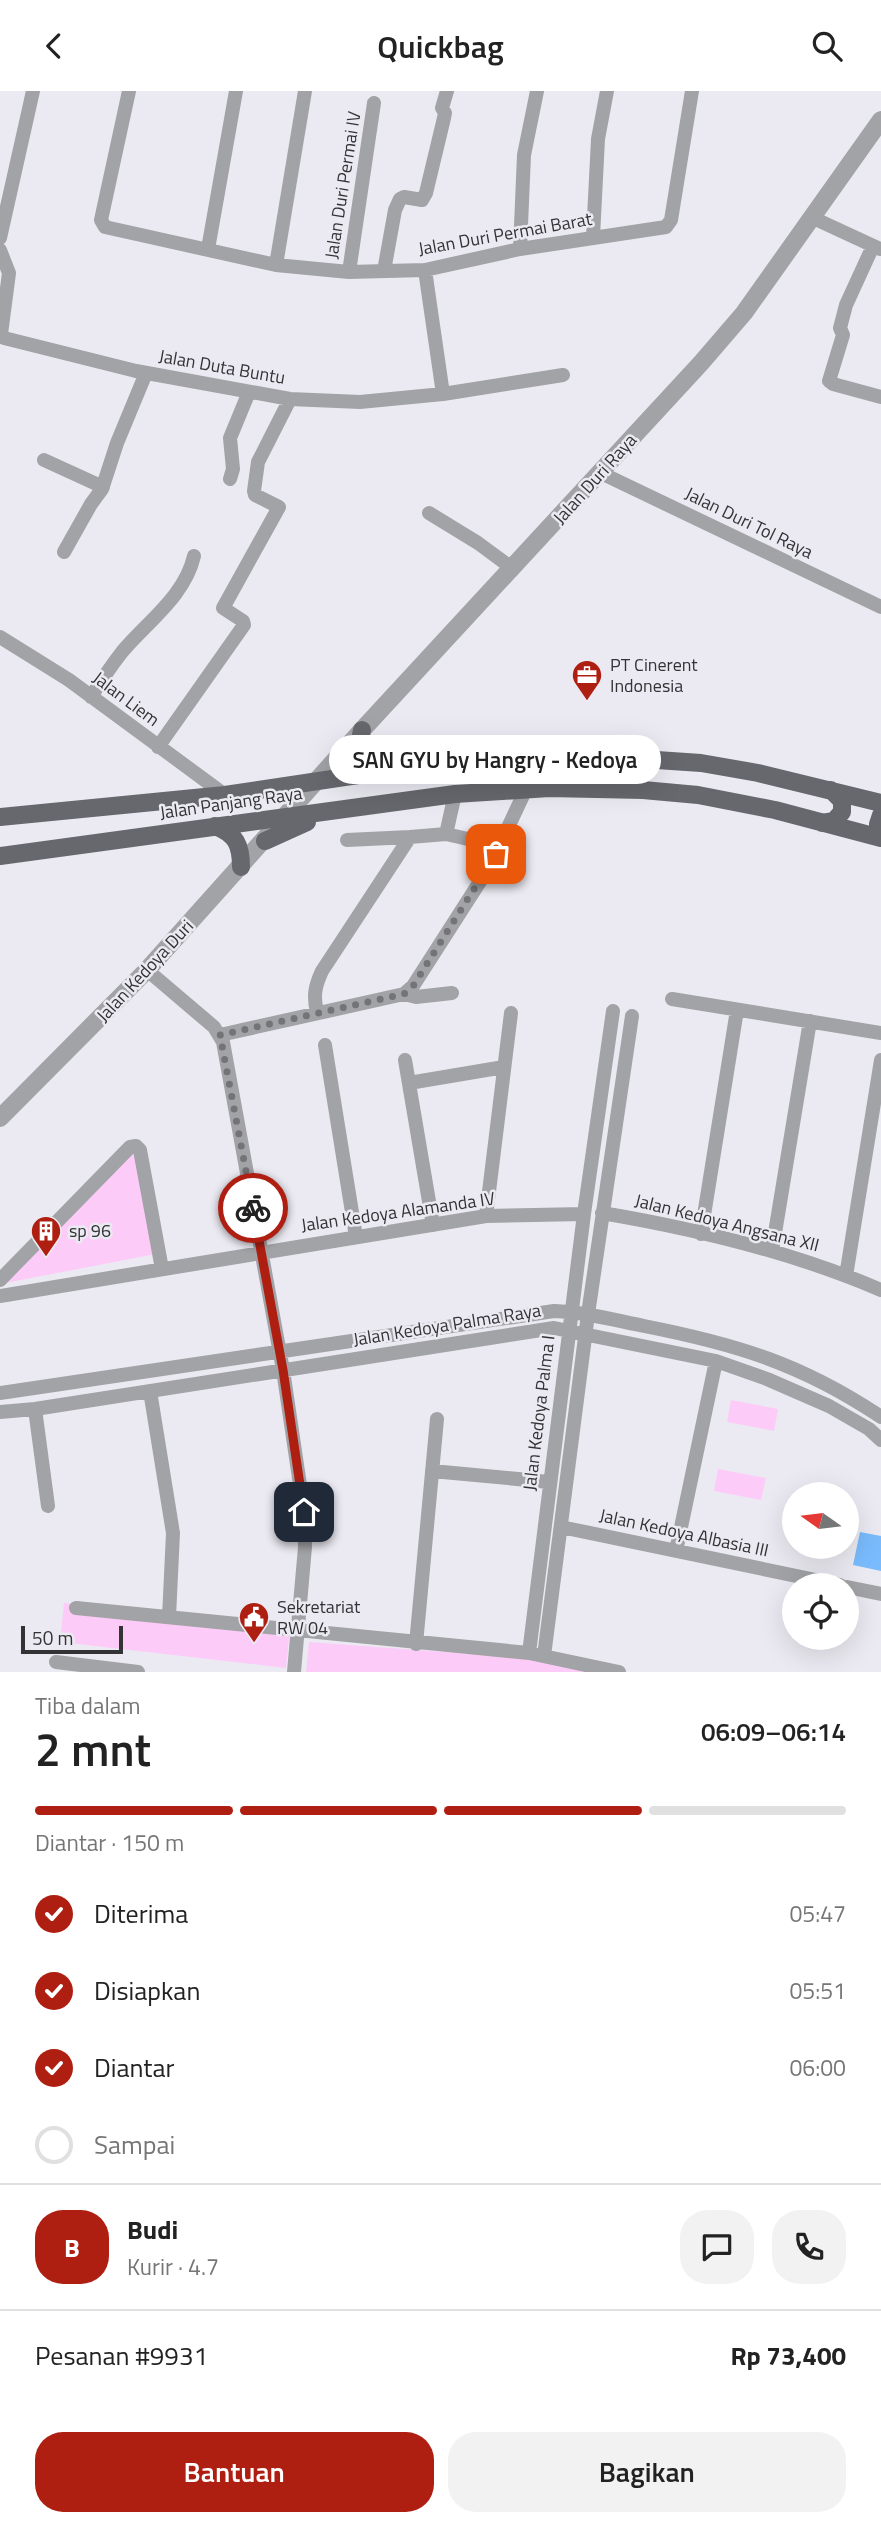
<!DOCTYPE html>
<html lang="id">
<meta charset="utf-8">
<style>
:root{--surface:#fff;--page:#f2f2f2;--text:#222;--muted:#767676;--line:#e0e0e0;--accent:#ae1f12}
body{margin:0;font-family:"Titillium Web",sans-serif;background:var(--page);color:var(--text);height:100vh;display:flex;flex-direction:column;font-size:26px;white-space:nowrap}
*{box-sizing:border-box;margin:0}
p{font-size:23px;color:var(--muted)}
.icon{flex:none;width:38px;height:38px;fill:none;stroke:currentColor;stroke-width:2;stroke-linecap:round;stroke-linejoin:round}
.map{position:relative;height:1581px;overflow:hidden}
.drawer{display:flex;flex-direction:column;background:var(--surface);flex:1}
.drawer>*{flex:none}
.needle{width:46px;rotate:284deg}
.tools{position:absolute;left:782px;top:1391px;display:grid;gap:14px}
.tools a{display:grid;place-items:center;width:77px;height:77px;border-radius:50%;background:var(--surface);box-shadow:0 7px 28px #0002;font-size:35px}
.scale{position:absolute;left:21px;bottom:18px;width:102px;box-sizing:border-box;padding-left:7px;border:4px solid #333336;border-top:0;font-size:19px;line-height:24px;white-space:nowrap;color:#333336;-webkit-text-stroke:5px #ebeaf2;paint-order:stroke}
.pin{position:absolute;display:grid;place-items:center;width:60px;height:60px;color:#fff;margin:-30px;border-radius:14px;box-shadow:0 4px 10px #0006}
.courier{position:absolute;display:grid;place-items:center;width:70px;height:70px;margin:-35px;border:5px solid #ae1f12;border-radius:50%;background:#fff;color:#222;box-shadow:0 2px 9px #0007}
.bubble{position:absolute;height:49px;border-radius:24px;background:var(--surface);box-shadow:0 7px 28px #0002;font-size:23px;font-weight:600;line-height:49px;text-align:center}
.summary em{font-style:normal;font-weight:600}
.summary div{display:flex;flex-direction:column-reverse}
.summary{display:flex;align-items:center;justify-content:space-between;height:119px;padding:0 35px}
h1{font-size:46px;font-weight:600;line-height:52px}
.bar{display:grid;grid-template-columns:repeat(4,1fr);gap:10px 7px;align-content:center;height:84px;padding:0 35px}
.bar i{height:9px;border-radius:5px;background:var(--line)}
.bar .active{background:var(--accent)}
.bar p{grid-column:span 4}
.line{display:flex;align-items:center;gap:18px;padding:0 35px;border-top:2px solid var(--line)}
.line div{flex:1}
.round{display:grid;place-items:center;flex:none;width:74px;height:74px;border-radius:28px;background:var(--page)}
ol{padding:0 35px;list-style:none}
li{display:flex;align-items:center;gap:21px;height:77px}
li p{margin-inline-start:auto}
li .icon{padding:7px;border-radius:50%;background:var(--accent);color:#fff;stroke-width:4}
li:last-child{color:var(--muted)}
li i{width:38px;height:38px;border:4px solid var(--line);border-radius:50%}
.cta{display:flex;gap:14px;margin-top:auto;padding:14px 35px}
.cta a{flex:1;height:80px;border-radius:28px;background:var(--accent);color:#fff;font-size:28px;font-weight:600;line-height:80px;text-align:center}
.cta a+a{background:var(--page);color:var(--text)}
header{display:flex;justify-content:space-between;align-items:center;height:91px;padding:0 35px;background:var(--surface);font-size:32px;font-weight:600}
.map>svg:first-child{display:block}
.green{fill:#fdcbf8}
.water{fill:#79bbfc}
.lines{fill:none;stroke-linecap:round;stroke-linejoin:round}
.minor{stroke:#a2a3a6;stroke-width:14}
.tertiary{stroke:#a2a3a6;stroke-width:18}
.primary{stroke:#66686e;stroke-width:18}
.done{stroke:#737378;stroke-width:7;stroke-dasharray:0 12.6}
.route{stroke:#ae1f12;stroke-width:9}
.labels{text-anchor:middle;stroke-width:5;stroke-linejoin:round;paint-order:stroke}
.street-label{font-size:18px;fill:#333336;stroke:#ebeaf2}
.poi-label{font-size:18px;fill:#333336;stroke:#ebeaf2;text-anchor:start}
</style>
<header><svg class="icon" aria-label="back" viewBox="0 0 24 24"><path d="M15 5l-7 7 7 7"/></svg>Quickbag<svg class="icon" aria-label="search" viewBox="0 0 24 24"><circle cx="10" cy="10" r="6"/><path d="M15 15l6 6"/></svg></header>
<div class="map">
<svg width="881" height="1581" viewBox="0 0 881 1581">
<rect width="100%" height="100%" fill="#ebeaf2"/>
<!-- green -->
<path class="green" d="M135,1051L156,1163L0,1193Z
M731,1309L778,1318L774,1340L727,1331Z
M718,1378L766,1387L761,1409L714,1400Z
M64,1512L290,1538L286,1577L60,1551Z
M309,1551L542,1568L610,1581H306Z"/>
<!-- water -->
<path class="water" d="M860,1441L881,1445V1480L853,1474Z"/>
<g class="lines">
<!-- minor -->
<path class="minor" d="M129,0L101,129L105,136L276,174L349,181L425,179L520,158L666,136L671,129L692,0
M811,126L880,158
M593,146L598,48L607,0
M0,147L33,0
M873,155L846,214L840,237L843,244L829,290L833,293L881,306
M208,158L236,0
M520,158L524,64L537,0
M0,159L9,182L1,243L4,247L136,280L290,308L360,311L443,303L563,284
M276,174L305,0
M425,179L443,303
M384,180L395,119L400,108L404,106L422,109L426,102L444,27L445,22L442,17L447,0
M349,181L374,12
M44,369L103,396
M601,382L881,516
M230,388L233,378L230,347L249,301
M429,422L478,452L513,478
M64,461L91,413L102,398L117,352L146,282
M0,546L69,589L225,704
M91,606C101,590 111,575 122,561C147,531 185,505 194,465
M158,656L244,534L243,530L223,517L279,416L255,404L254,400L258,371L290,308
M446,743L468,748L496,763
M347,749L410,746
M147,879L214,936L223,951L283,1279L304,1421L305,1456L294,1581
M404,903L416,906L452,902
M672,908L881,942
M317,921C313,905 315,895 322,880L410,746L446,743L455,703
M220,944L404,903L413,895L490,775L526,698
M325,954L356,1146
M405,969L433,1134
M409,992L504,976
M602,1122C697,1138 793,1161 881,1199
M486,1125L511,922
M701,1143L737,919
M772,1160L810,930
M846,1185L881,969
M0,1189L130,1056L136,1055L140,1059L162,1178
M0,1205L486,1125L584,1123
M150,1300L173,1442L169,1526
M0,1302L554,1220C585,1221 614,1229 644,1235C736,1253 802,1273 881,1326
M35,1318L48,1415
M0,1321L35,1318L554,1237L716,1270L767,1288L829,1315L869,1338L881,1349
M432,1380L549,1391
M561,1436L840,1494
M676,1460L716,1270
M847,1496L881,1503
M76,1517L529,1562L619,1581
M416,1553L437,1328
M529,1562L584,1123L613,920
M544,1565L588,1223L632,925
M56,1571L138,1581"/>
<!-- tertiary -->
<path class="tertiary" d="M0,1027L147,879L362,639L701,272L744,222L881,29"/>
<!-- primary -->
<path class="primary" d="M362,639L357,665L371,683
M881,724L878,733L881,743
M0,726L225,704L465,668L568,663L701,672L758,682L881,712
M822,732L834,730L842,721V710L831,699
M215,735C236,743 241,754 241,776
M265,750L307,731
M0,765L455,703L549,697L643,699L698,704L775,719L881,747"/>
</g>
<g class="lines">
<!-- done -->
<path class="done" d="M253,1117L220,944L404,903L413,895L496,763"/>
<!-- route -->
<path class="route" d="M253,1117L283,1279L304,1421"/>
</g>
<!-- icons -->
<defs>
<g id="office-pin" transform="scale(1.575)"><path d="M0 17L-7.5 6A9.5 9.5 0 1 1 7.5 6Z" fill="#ae1f12" stroke="#ebeaf2"/><path d="M-6-3h4V-5.5h4V-3h4V5H-6ZM-1-4.5V-3h2v-1.5ZM-6 0V1H6V0Z" fill="#fff"/></g>
<g id="building-pin" transform="scale(1.575)"><path d="M0 17L-7.5 6A9.5 9.5 0 1 1 7.5 6Z" fill="#ae1f12" stroke="#ebeaf2"/><path d="M-4-6H4V6H1V3H-1V6H-4ZM-2.5-4.3h1.7v1.8h-1.7ZM.8-4.3h1.7v1.8H.8ZM-2.5-1h1.7V.8h-1.7ZM.8-1h1.7V.8H.8Z" fill="#fff"/></g>
<g id="civic-pin" transform="scale(1.575)"><path d="M0 17L-7.5 6A9.5 9.5 0 1 1 7.5 6Z" fill="#ae1f12" stroke="#ebeaf2"/><path d="M-.6-6.5H3V-4.5H.6V-3L4-1V1h2V6H-6V1h2V-1L-.6-3ZM-1.2 2.5V6h2.4V2.5Z" fill="#fff"/></g>
</defs>
<g fill-rule="evenodd">
<use href="#office-pin" x="587" y="584"/>
<use href="#building-pin" x="46" y="1140"/>
<use href="#civic-pin" x="254" y="1526"/>
</g>
<g class="labels">
<!-- street labels -->
<g class="street-label">
<text transform="translate(343 94) rotate(-81)" y="6">Jalan Duri Permai IV</text>
<text transform="translate(505 143) rotate(-10)" y="6">Jalan Duri Permai Barat</text>
<text transform="translate(222 276) rotate(10)" y="6">Jalan Duta Buntu</text>
<text transform="translate(595 388) rotate(-48)" y="6">Jalan Duri Raya</text>
<text transform="translate(749 432) rotate(26)" y="6">Jalan Duri Tol Raya</text>
<text transform="translate(126 608) rotate(37)" y="6">Jalan Liem</text>
<text transform="translate(231 712) rotate(-8)" y="6">Jalan Panjang Raya</text>
<text transform="translate(145 880) rotate(-47)" y="6">Jalan Kedoya Duri</text>
<text transform="translate(398 1121) rotate(-8)" y="6">Jalan Kedoya Alamanda IV</text>
<text transform="translate(727 1132) rotate(14)" y="6">Jalan Kedoya Angsana XII</text>
<text transform="translate(447 1234) rotate(-9)" y="6">Jalan Kedoya Palma Raya</text>
<text transform="translate(539 1322) rotate(-83)" y="6">Jalan Kedoya Palma I</text>
<text transform="translate(684 1442) rotate(12)" y="6">Jalan Kedoya Albasia III</text>
</g>
<!-- poi labels -->
<g class="poi-label">
<text x="610" y="580">PT Cinerent<tspan x="610" dy="21">Indonesia</tspan></text>
<text x="69" y="1146">sp 96</text>
<text x="277" y="1522">Sekretariat<tspan x="277" dy="21">RW 04</tspan></text>
</g>
</g>
</svg>
<div class="tools">
<a><svg class="needle" viewBox="-14 -14 28 28"><path d="M0-13l5 13h-10z" fill="#e53935"/><path d="M0 13l5-13h-10z" fill="#767676"/></svg></a>
<a><svg class="icon" aria-label="locate" viewBox="0 0 24 24"><circle cx="12" cy="12" r="6"/><path d="M12 2v4M12 18v4M2 12h4M18 12h4"/></svg></a>
</div>
<div class="scale">50 m</div>
<div class="pin" style="left:496px;top:763px;background:#ea580c"><svg class="icon" aria-label="bag" viewBox="0 0 24 24"><path d="M5 8h14l-1 12H6zM9 8a3 3 0 0 1 6 0"/></svg></div>
<div class="pin" style="left:304px;top:1421px;background:#1f2937"><svg class="icon" aria-label="home" viewBox="0 0 24 24"><path d="M3 11l9-7 9 7M6 9v11h12V9"/></svg></div>
<div class="courier" style="left:253px;top:1117px"><svg class="icon" aria-label="bike" viewBox="0 0 24 24"><circle cx="6" cy="16" r="4"/><circle cx="18" cy="16" r="4"/><path d="M6 16l4-8h5l3 8M10 8l3 8H6M13 5h3"/></svg></div>
<div class="bubble" style="left:329px;top:644px;width:332px">SAN GYU by Hangry - Kedoya</div>
</div>
<section class="drawer">
<div class="summary"><div><h1>2 mnt</h1><p>Tiba dalam</p></div><em>06:09–06:14</em></div>
<div class="bar"><i class="active"></i><i class="active"></i><i class="active"></i><i></i><p>Diantar · 150 m</p></div>
<ol>
<li><svg class="icon" aria-label="check" viewBox="0 0 24 24"><path d="M5 12l5 5 9-10"/></svg>Diterima<p>05:47</p></li>
<li><svg class="icon" aria-label="check" viewBox="0 0 24 24"><path d="M5 12l5 5 9-10"/></svg>Disiapkan<p>05:51</p></li>
<li><svg class="icon" aria-label="check" viewBox="0 0 24 24"><path d="M5 12l5 5 9-10"/></svg>Diantar<p>06:00</p></li>
<li><i></i>Sampai</li>
</ol>
<div class="line" style="height:126px"><b class="round" style="background:var(--accent);color:#fff">B</b><div><b>Budi</b><p>Kurir · 4.7</p></div><a class="round"><svg class="icon" aria-label="chat" viewBox="0 0 24 24"><path d="M4 5h16v11H9l-5 4z"/></svg></a><a class="round"><svg class="icon" aria-label="phone" viewBox="0 0 24 24"><path d="M5 4h4l2 5-3 2q2 4 5 5l2-3 5 2v4C11 20 4 13 5 4z"/></svg></a></div>
<div class="line" style="height:91px"><div>Pesanan #9931</div><b>Rp 73,400</b></div>
<div class="cta"><a>Bantuan</a><a>Bagikan</a></div>
</section>
